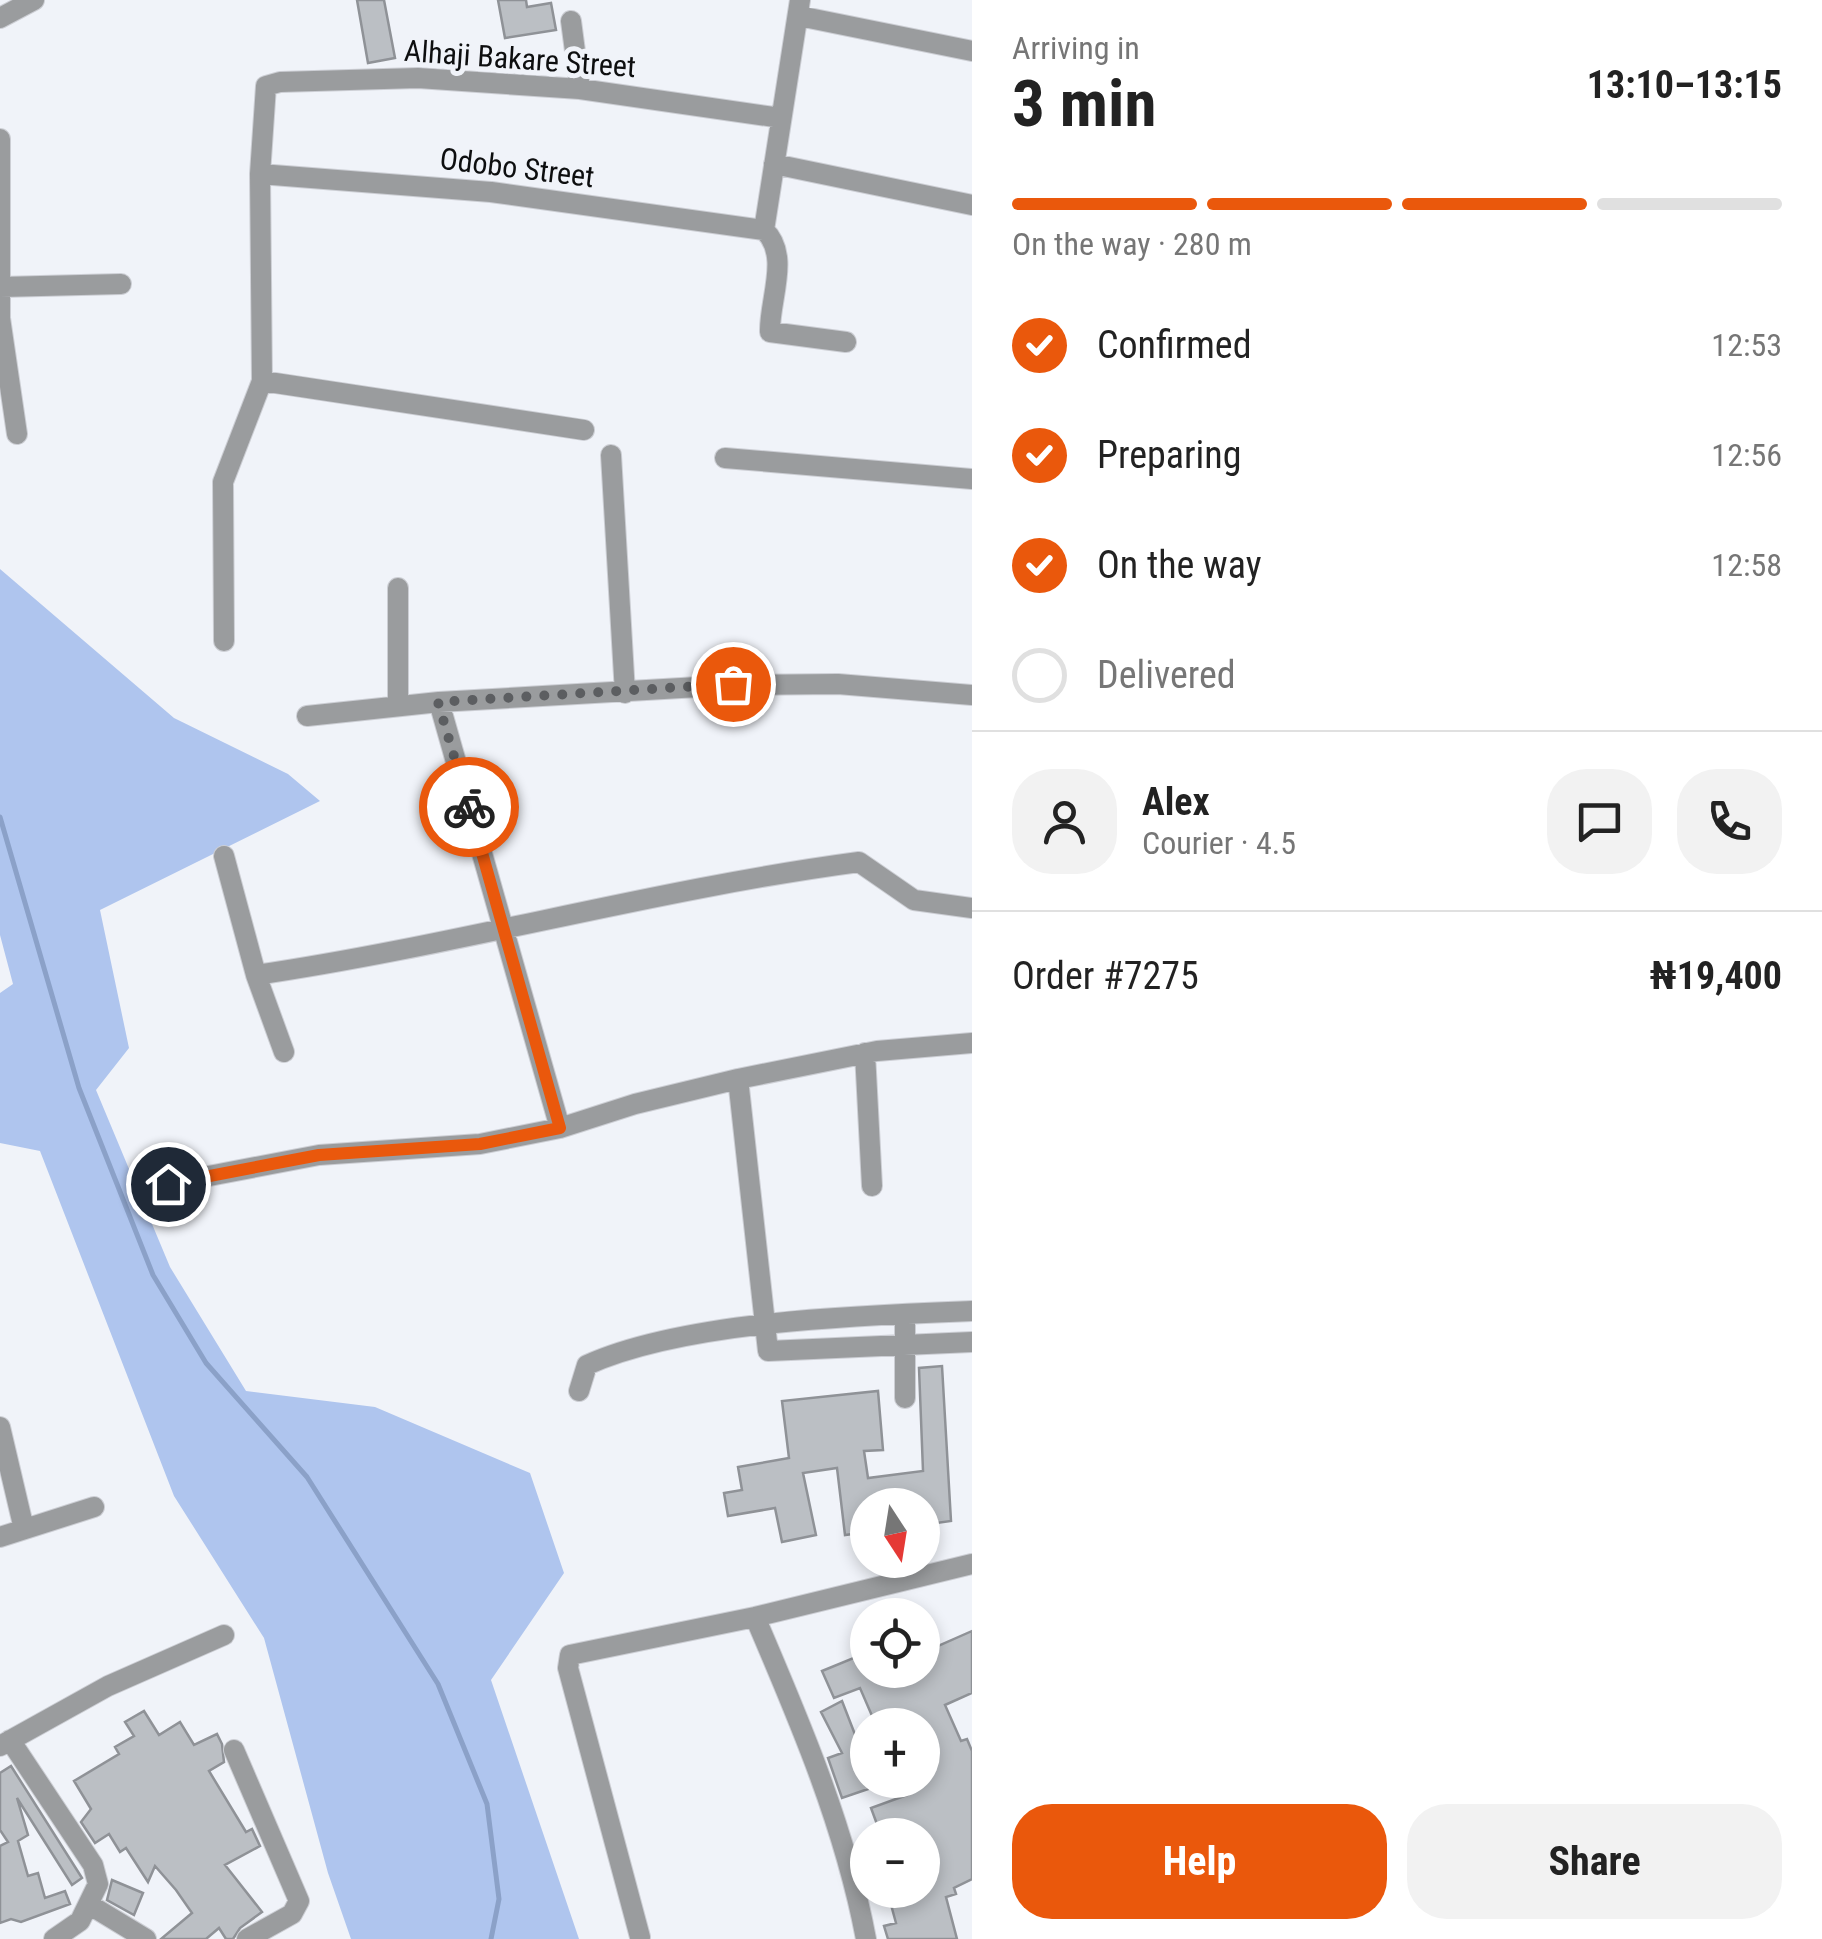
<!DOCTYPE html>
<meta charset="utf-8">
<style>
:root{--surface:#fff;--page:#f2f2f2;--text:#222;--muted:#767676;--line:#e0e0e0;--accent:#ea580c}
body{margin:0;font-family:"Roboto Condensed",sans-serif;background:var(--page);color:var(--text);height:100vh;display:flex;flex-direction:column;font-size:38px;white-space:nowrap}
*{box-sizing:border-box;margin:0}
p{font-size:32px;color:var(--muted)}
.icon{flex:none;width:55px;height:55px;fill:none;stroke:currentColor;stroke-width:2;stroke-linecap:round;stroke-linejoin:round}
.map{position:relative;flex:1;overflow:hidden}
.panel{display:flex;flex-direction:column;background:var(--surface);width:850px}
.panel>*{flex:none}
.needle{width:65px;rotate:168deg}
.fabs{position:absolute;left:850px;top:1488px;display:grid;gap:20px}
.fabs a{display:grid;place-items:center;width:90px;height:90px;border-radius:50%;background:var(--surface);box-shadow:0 5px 15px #0003;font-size:50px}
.pin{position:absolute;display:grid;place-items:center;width:85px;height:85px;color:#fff;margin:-42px;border:5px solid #fff;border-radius:50%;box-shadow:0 2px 10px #0007}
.courier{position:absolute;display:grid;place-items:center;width:100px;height:100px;margin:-50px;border:8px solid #ea580c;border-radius:50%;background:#fff;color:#222;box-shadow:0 2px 12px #0007}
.head em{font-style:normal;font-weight:700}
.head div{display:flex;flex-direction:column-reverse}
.head{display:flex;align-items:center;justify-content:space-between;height:170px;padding:0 40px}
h1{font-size:65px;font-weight:700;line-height:75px}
.bar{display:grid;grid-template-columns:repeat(4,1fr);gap:15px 10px;align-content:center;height:120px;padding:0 40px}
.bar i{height:12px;border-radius:8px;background:var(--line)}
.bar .selected{background:var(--accent)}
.bar p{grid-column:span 4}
.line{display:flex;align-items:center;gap:25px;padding:0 40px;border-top:2px solid var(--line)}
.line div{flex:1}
.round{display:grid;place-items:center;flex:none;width:105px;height:105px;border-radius:40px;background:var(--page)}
ol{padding:0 40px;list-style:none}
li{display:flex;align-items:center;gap:30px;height:110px}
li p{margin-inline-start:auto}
li .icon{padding:10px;border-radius:50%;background:var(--accent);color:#fff;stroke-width:4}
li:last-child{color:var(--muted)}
li i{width:55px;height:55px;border:5px solid var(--line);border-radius:50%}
.primary-button{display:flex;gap:20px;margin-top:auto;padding:20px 40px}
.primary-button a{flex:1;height:115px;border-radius:40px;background:var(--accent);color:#fff;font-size:40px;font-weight:700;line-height:115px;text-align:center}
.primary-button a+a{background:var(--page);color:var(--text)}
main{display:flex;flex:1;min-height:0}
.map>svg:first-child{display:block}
.forest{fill:#afc5ee}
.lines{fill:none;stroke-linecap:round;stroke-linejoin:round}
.stream{stroke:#8ba1c8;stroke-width:5}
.building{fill:#bbbfc4;stroke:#8f9297;stroke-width:2.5}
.minor-casing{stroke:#ccced4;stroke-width:22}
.minor{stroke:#9a9c9e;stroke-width:20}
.done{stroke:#5c5e61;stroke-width:10;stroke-dasharray:0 18}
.route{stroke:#ea580c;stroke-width:12}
.labels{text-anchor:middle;stroke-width:10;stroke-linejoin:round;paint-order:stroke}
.street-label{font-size:30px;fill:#0d0e0f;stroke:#f0f3f9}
</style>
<main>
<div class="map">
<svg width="972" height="1939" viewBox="0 0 972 1939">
<rect width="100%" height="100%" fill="#f0f3f9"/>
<!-- forest -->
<path class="forest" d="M0,569L174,718L288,774L320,801L100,910L129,1048L96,1090L170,1267L246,1391L375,1407L530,1473L564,1573L491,1680L579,1939H351L328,1873L264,1638L174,1496L40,1151L0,1143V993L13,984L0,935Z"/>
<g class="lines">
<!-- stream -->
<path class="stream" d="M0,817L79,1088L153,1275L206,1363L307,1477L438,1684L487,1804L499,1899L491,1939"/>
</g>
<!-- building -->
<path class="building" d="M357,0H384L395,58L368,63Z
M498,0H526L527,7L551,3L556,30L505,38Z
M942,1366L951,1521L922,1525V1505H868V1532L845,1535L837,1468L803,1473L816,1535L782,1542L775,1508L728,1516L724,1493L742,1490L738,1467L789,1458L782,1401L878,1391L883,1450L864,1451L868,1478L923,1471L919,1368Z
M972,1631V1693L945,1705L961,1741L967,1739L972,1751V1879L954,1888L956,1894L946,1897L957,1939H888L884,1926L896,1923L887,1890H922V1835H881L871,1808L907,1795L900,1780H922V1725H876L860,1688L834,1698L822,1671L868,1652V1670H922V1653Z
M842,1701L868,1768V1789L842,1798L828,1758L842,1753L821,1712Z
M144,1711L159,1735L180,1722L194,1745L217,1734L222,1744L224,1762L209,1771L246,1832L252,1829L260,1846L225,1865L262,1912L240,1928L233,1939H226L219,1928L206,1939H161L192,1913L176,1890L155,1866L148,1882L126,1848L120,1852L109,1834L95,1843L81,1822L91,1809L74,1781L119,1754L115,1747L134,1736L125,1722Z
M11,1766L82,1878L72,1885L17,1798L28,1835L18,1841L28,1876L38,1873L45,1898L65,1891L70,1904L21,1922L11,1919L0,1923V1846L8,1842L0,1830V1773Z
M112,1880L143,1893L134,1915L107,1900Z"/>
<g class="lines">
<!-- minor casing -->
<g class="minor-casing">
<path id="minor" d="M799,16L972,51
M0,18L34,0
M571,21L580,89
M0,139V318L17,434
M774,164L972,205
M260,174L491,192L764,230
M764,230L800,0
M764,230C791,255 769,300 770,332L846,342
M1,287L121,284
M262,381L584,430
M611,455L625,693
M725,458L972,479
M224,641L223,482L262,381L260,174L266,86L280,82L418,78L580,89L781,118
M439,702L560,1128
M398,706V588
M307,716L439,702L733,685L838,684L972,695
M224,856L256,975
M284,1052L256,975C459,945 656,889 859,862L914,900L972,908
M865,1053L872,1186
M738,1079L768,1351L972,1342
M167,1184L319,1155L480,1144L560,1128L635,1104L738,1079L877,1051L972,1043
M579,1391L587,1365C684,1321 864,1315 972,1311
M905,1398V1314
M0,1427L24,1529
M0,1537L94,1507
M755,1617C800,1722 845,1827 866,1939
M10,1740L93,1865L98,1884L80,1921L54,1939
M0,1746L108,1686L224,1635
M234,1750L299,1901L292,1914L247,1939
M90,1905L146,1939
M640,1937L568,1668L570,1655L755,1617L972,1564"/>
</g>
<!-- minor -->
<use href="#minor" class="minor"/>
</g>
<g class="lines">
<!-- done -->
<path class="done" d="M469,807L438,702L733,684"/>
<!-- route -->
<path class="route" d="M168,1184L319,1155L480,1144L560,1128L469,807"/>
</g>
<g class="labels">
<!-- street labels -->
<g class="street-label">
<text transform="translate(520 59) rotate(4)" y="10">Alhaji Bakare Street</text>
<text transform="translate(517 168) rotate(7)" y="10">Odobo Street</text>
</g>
</g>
</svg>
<div class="fabs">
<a><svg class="needle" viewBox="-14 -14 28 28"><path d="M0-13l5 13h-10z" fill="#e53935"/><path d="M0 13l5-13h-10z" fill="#767676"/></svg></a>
<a><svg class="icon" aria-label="locate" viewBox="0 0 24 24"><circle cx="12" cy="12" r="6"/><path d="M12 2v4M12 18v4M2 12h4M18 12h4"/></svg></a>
<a>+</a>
<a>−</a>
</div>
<div class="pin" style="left:733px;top:684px;background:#ea580c"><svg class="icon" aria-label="bag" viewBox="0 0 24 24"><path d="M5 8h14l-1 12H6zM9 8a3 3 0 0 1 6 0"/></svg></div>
<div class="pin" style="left:168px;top:1184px;background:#1f2937"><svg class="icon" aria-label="home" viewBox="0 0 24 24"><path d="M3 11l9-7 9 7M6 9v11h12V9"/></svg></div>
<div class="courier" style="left:469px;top:807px"><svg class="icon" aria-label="bike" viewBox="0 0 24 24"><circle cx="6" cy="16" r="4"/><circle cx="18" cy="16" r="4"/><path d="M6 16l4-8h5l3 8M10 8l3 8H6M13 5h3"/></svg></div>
</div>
<section class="panel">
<div class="head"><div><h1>3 min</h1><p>Arriving in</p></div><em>13:10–13:15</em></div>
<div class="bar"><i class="selected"></i><i class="selected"></i><i class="selected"></i><i></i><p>On the way · 280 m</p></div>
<ol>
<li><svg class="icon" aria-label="check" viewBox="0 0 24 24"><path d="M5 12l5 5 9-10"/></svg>Confirmed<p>12:53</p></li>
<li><svg class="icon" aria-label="check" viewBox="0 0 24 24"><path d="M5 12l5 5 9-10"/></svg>Preparing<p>12:56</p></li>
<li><svg class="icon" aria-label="check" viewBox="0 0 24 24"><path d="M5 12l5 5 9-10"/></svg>On the way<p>12:58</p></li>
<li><i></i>Delivered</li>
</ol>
<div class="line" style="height:180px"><a class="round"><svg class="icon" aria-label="person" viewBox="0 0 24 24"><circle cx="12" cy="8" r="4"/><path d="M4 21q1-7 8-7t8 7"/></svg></a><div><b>Alex</b><p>Courier · 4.5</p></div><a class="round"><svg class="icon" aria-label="chat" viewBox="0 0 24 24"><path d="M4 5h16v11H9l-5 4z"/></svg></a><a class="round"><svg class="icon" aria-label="phone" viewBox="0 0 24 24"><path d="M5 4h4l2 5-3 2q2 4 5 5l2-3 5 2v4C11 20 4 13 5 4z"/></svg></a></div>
<div class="line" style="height:130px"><div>Order #7275</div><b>₦19,400</b></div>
<div class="primary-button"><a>Help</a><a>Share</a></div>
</section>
</main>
